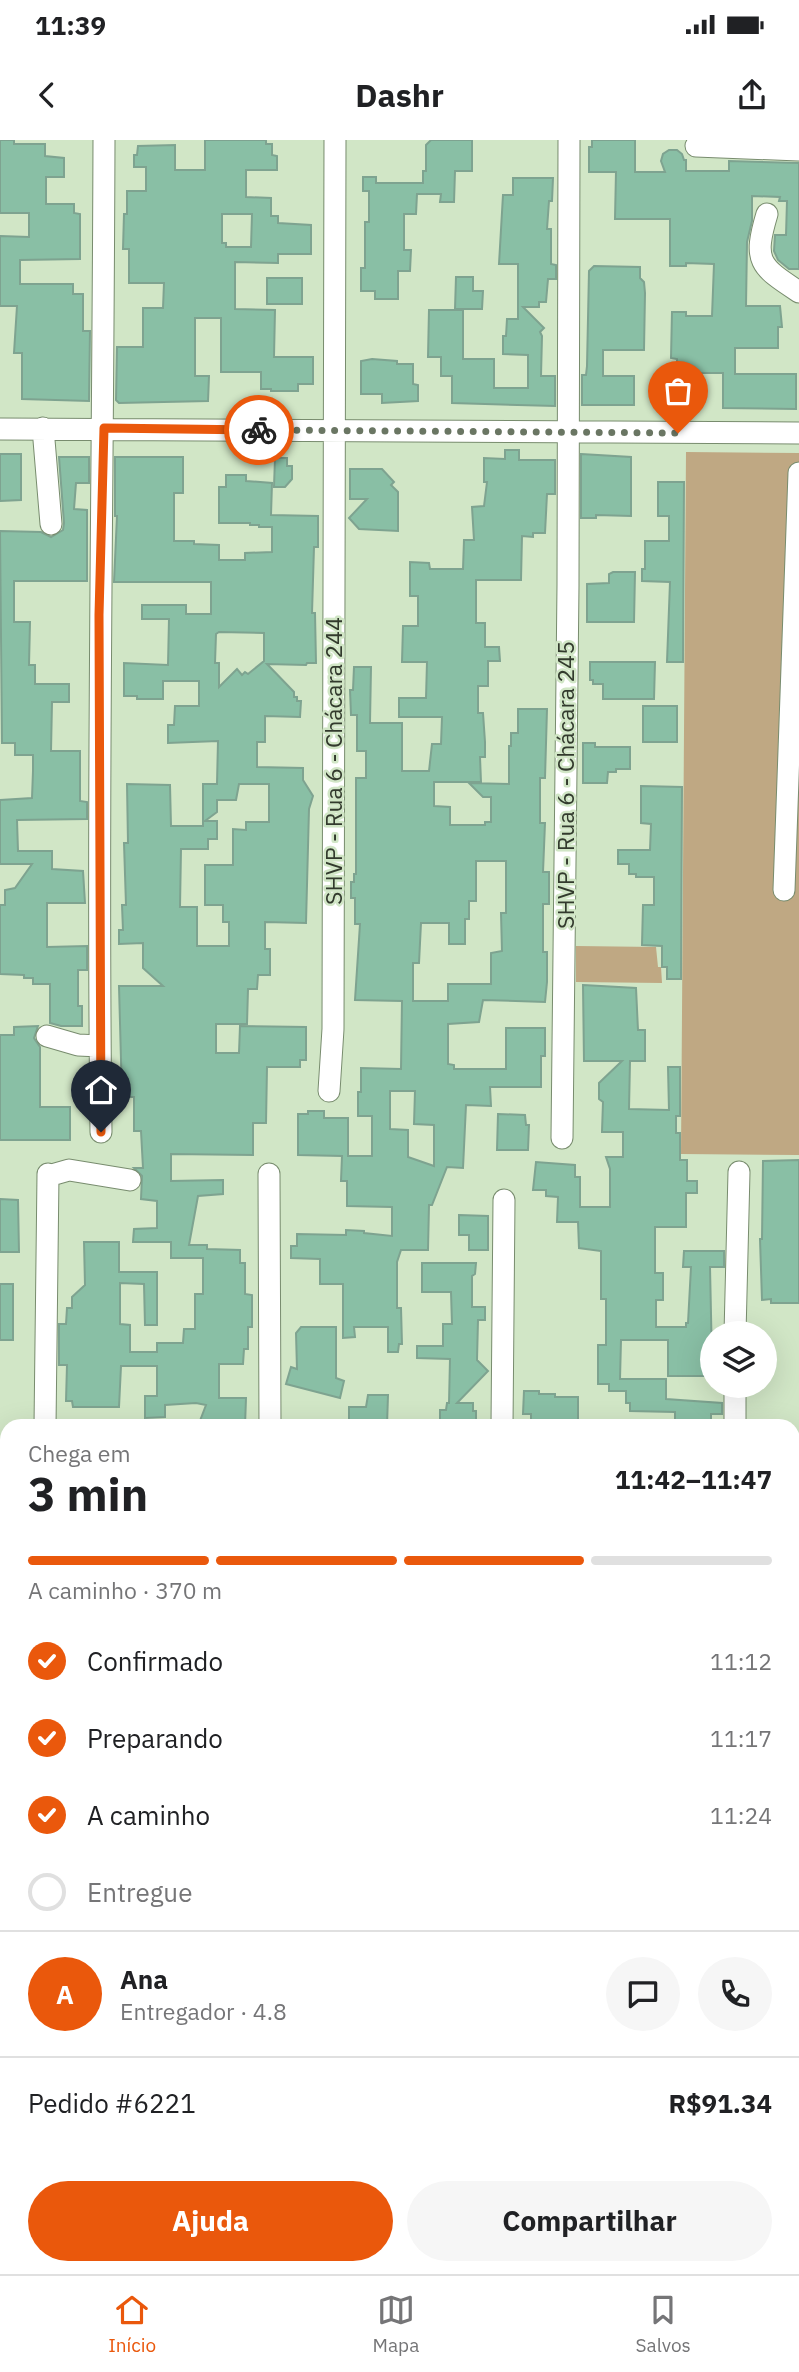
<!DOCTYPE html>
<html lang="pt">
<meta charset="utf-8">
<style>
:root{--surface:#fff;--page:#f6f6f6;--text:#202124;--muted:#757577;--line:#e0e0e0;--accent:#ea580c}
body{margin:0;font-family:"IBM Plex Sans",sans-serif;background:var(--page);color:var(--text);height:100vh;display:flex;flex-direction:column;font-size:26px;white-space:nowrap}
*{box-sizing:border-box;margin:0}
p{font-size:23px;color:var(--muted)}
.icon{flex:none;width:38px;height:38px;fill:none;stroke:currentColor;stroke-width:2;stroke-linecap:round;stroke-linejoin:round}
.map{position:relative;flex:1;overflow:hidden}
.sheet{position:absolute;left:0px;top:1279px;width:800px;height:856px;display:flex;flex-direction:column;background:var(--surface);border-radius:21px 21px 0 0;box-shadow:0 7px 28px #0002}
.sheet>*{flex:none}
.controls{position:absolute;left:700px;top:1181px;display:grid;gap:14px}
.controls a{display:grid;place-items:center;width:77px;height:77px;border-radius:50%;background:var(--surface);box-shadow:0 7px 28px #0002;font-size:35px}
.pin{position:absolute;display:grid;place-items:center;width:60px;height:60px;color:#fff;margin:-72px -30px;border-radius:50% 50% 50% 0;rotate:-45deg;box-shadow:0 0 7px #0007}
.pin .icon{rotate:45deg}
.courier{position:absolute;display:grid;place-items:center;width:70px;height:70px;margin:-35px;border:5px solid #ea580c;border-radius:50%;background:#fff;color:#222;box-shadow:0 2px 9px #0007}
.summary em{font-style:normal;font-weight:700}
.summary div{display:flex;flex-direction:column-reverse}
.summary{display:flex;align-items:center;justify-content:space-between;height:119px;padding:0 28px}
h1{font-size:46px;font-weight:700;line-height:52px}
.bar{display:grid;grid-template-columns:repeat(4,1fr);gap:10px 7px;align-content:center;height:84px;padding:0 28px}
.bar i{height:9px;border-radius:5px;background:var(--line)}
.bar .active{background:var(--accent)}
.bar p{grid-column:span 4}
.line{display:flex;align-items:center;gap:18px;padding:0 28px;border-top:2px solid var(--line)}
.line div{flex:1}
.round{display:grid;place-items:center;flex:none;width:74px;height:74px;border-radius:37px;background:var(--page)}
ol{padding:0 28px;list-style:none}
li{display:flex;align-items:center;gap:21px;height:77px}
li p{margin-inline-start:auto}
li .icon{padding:7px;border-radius:50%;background:var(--accent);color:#fff;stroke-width:4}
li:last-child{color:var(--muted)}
li i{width:38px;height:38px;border:4px solid var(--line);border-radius:50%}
.cta{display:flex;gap:14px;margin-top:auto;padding:14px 28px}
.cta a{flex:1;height:80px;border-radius:42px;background:var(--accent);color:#fff;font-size:28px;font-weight:700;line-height:80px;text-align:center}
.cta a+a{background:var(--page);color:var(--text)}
.status{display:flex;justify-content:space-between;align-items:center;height:49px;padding:0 35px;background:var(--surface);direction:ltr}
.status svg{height:19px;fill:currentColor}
header{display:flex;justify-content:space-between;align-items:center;height:91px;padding:0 28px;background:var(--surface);font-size:32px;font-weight:700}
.menu{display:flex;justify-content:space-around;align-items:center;height:98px;border-top:2px solid var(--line);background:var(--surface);font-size:19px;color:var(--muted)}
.menu a{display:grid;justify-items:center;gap:4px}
.menu .active{color:var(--accent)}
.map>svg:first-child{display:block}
.green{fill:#bfa883}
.building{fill:#89bfa5;stroke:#7ea390;stroke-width:2;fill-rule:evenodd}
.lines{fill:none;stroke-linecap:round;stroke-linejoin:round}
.minor-casing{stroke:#788c6e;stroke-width:23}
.minor{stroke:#fff;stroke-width:21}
.done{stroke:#6a7663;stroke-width:7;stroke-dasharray:0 12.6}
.route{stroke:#ea580c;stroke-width:9}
.labels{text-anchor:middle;stroke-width:5;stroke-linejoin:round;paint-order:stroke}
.street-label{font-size:23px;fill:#323a2d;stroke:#d1e6c6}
</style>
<div class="status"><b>11:39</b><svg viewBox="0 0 49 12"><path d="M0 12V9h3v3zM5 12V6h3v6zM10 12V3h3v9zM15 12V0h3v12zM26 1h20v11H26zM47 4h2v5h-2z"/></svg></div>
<header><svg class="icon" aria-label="back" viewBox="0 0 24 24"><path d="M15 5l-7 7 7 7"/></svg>Dashr<svg class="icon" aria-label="share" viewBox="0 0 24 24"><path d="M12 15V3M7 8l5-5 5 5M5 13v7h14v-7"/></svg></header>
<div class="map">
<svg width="799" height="2134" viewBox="0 0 799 2134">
<rect width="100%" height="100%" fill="#d1e6c6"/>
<!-- green -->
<path class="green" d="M686,312L799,313V1015L681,1014Z
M576,806L656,807L658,827H661L662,843L576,842Z"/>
<!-- building -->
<path class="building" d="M0,0H14V4H45V16L64,18V37H46V64H74V73L80,74V119L20,120V144H73V154H83V191H90L89,261L22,259V213H14L17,166H0V96L29,97V73H0Z
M205,0H266V4H272V15L277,16V30H246V57L271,58V76H278V83L311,85V114H278V123L235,122V169L275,170L274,217H313V244H298V251H271V249H261V232H221V178H195V236H209L208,261L119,263L116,260L117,207H143V168H163L164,143H129V109H123L124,74H127V51H146V27H134V15H137L138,6L175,5V30H205ZM222,74H252L251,107H226V103H222Z
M431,0H472V31H455L454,62H440L441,54H417L416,74H404V110H411L410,131H398V159H375V151H361V128H365V82H369V51H363V37H376V43H423V31H426V5Z
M592,0H635V32H665L661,21L663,14L669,10H677L682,14L684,20H686V31H729V21L799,23V129H789L778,120L774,111L775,95H786L787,61H779L780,57L752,56V81L747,102L746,166H780L782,187H778V208H735V234H796V269L723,268V233H677V219L671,218L672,172H686V176H712L714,124L686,123V126H670V79H615L616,32H589V7H592Z
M513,38H553L552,61H549L547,89H551V124L556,125V139H548L546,162H539V167H523L544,188L540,192L542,196L541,236H555V266L452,263V236H441V217H428L429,170H463V219H494V248H528V215L503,214V196H506L507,179H518V124H499L503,55H513Z
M594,126L640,127V138L644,142L645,153L644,210H603V236H634V265H582V235H586L587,226L589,131Z
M456,137H473V151H483L482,169H455Z
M267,138H302V164H267Z
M372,219L397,221V224H413V244L418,245V261L382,263V254H361V221Z
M505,310H519V320H555V354H547L545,393H533V397L522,396L521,440H476V483H485V507H499L500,521H488V546H478V573H483L485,602V617H480L481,642H434V666L450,667V685H485V682H491V657H483L469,643L509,644V606H511V593H518V569H547L545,638H540V683H545L543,732H549V764H543V812H547V842L545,862L483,860L479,882L448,884V924L454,925V929H506V888H545V916H541V947H490L491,966L466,965L463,1028L447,1027L432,1065H429L428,1110H401L397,1122V1168H401L402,1204H399L398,1212H388V1187H354L355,1197L343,1198V1144H320V1119L291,1118V1106H297V1094L346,1095V1090L364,1091V1093L392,1096V1067L347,1066V1041H341L342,1016L298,1015V974H308V971H324V978H348V1016H372V976H358V952H361V928L401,929L402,861L355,860L360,784H355V758H351V742H354V734H356V638H366V611H357V575H351L350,550H353L354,527H371L370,583H402V631H429L432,604H441L442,577H399V558H426L427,522H402L403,486H418V456H410V422L429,423L430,429H463L464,400H474L472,367L484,366L487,342H484V318L505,319ZM476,721H506V773H501L502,811L491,813V844H448V861H413V823H419L421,783H449V804H465V779H469V761H476ZM390,951H415L414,984L434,985V1026L408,1017V990L390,989Z
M0,314H21V360L0,361Z
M581,314L631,317V376L596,375V378H581Z
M59,317H89V343H76L74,369L87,370V441H14V482H30L29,525H35V544H69V562H52L51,611H80V661L87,662V679L17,680L18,711H52V729L83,731L85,763H47V807L87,806V830H78V866H82V886H61L50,883V844H33V838H24V835L0,834V765H5V750L15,748L32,724H0V660L32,658L33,631V615H15V603H2L0,391L41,392L51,397L63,390L64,383Z
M115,317H183V353H174V401H194V404L219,405V420H245V413L272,412V387H259V385H250V383H219V347H226V335H246V341L272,343L271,375L318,376V407H314L312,473H315L316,523H307L306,525L267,524L294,552V557H297V561H301L300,577L265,576V602H257V627L303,628V640L313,656L309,669L306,783L265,782V809H270V835H258L257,849H248L247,884H216V913H239L240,886L306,887V920H300V927H267L266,983H253V1015L171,1014V1041L223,1040V1054L198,1056L189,1105H207V1109L240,1110V1123H245V1154L252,1155V1187H248V1209H244L243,1224H219V1258H246L245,1286H198L206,1265L196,1263L165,1265V1277L145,1278V1256H157V1226H121L119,1267H73L72,1261H66L67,1225H59V1184H66L67,1168H72V1157L85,1145L84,1102H119V1132H157V1185H145L144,1144L120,1143V1184L130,1185V1212H157V1203H183L184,1189H195V1154H203V1118H171V1102H133L134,1089L157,1088V1061L141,1059L142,1036L134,1028H143L141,991H134V957H122L119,846H163L143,828V803L119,804V790H123L122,765H126L124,703H128L127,644L170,645L171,686H203V644H217L218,601L168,603V585H174L175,566H199V541H163V559H137V556H124V523L168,525L169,479H142V465H186V474H211V442H114L117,376H115ZM219,492L264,493V521L248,534L245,532L242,535L237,529L219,547V523H215L216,494ZM239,644H269V682H246V690L233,689V725H205V765H223V782H229V806H197V767H180L181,709H208V699H217V681H205L217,672V660H236Z
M275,318H287V326H292V339L285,347H274Z
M350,329H382L394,342L391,345L398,352V391L359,389L349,378L367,359H350Z
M658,342H684L683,522H667L670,442L642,441V429H645V401H669V376H658Z
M613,432H635L634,482H587V444L609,443V434Z
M590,522H655L654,559H603V544H593V540H590Z
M643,566H677V602H643Z
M583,603H595V607H630V629H616V632H608L607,643H583Z
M641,646L682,647L681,839H667V827H662V806L642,805L643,765H654V737H636V734H629V724H618V710H650L651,684L641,683Z
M583,845L636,848L638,890H645V921H630L629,969L669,970L668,927H680V976H676V993H680V1020H687V1041H697V1053H686V1087H655V1133H663V1160H656V1187H686V1183H688L691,1127H683L684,1111H724V1127H710L712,1221H709V1236H668V1200H621L620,1239H666V1259L722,1263V1274H711V1286H675V1272L630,1271V1263H626V1251H609V1244H598V1205H606V1159H601V1111L579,1108L578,1082H557L558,1057L546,1056V1050H533L536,1022L575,1025V1037H580V1067H610V1029L606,1017H623V992H602L603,962L599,959V943L622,921H584Z
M38,886L34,898L40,907V967H70V1000H0V895H14V887Z
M498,974L525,975L526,985H529L528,1010H497Z
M799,1020V1163H771V1159L762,1160L760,1099H762L763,1021Z
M0,1059L18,1060L19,1112H0Z
M459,1075L488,1076V1110H469V1095H459Z
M422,1123H476L475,1134L472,1136V1167H485V1180H478L477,1220L488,1231L457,1263H473V1271H476V1286H440V1270H446L447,1263H449L450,1219L417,1218V1206H443V1184H452L451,1152H422Z
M0,1144H13V1200H0Z
M301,1187H336V1238L344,1241L340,1258L286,1244L291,1227L297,1229L296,1193Z
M524,1251H539V1254H555V1257H578V1281L554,1282V1286H531V1274H523Z
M368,1255H388L387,1286H349V1267H366Z"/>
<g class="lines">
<!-- minor casing -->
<g class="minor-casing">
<path id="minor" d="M696,6L799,10
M767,74C753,121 759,126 799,152
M43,288L51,384
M0,289L799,293
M784,750L799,333
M47,896L78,905L100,906
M329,951L333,889L335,0
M101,992C97,661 103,331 104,0
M562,998L568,445L569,0
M269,1034L270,1286
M48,1036L69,1030L130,1040
M735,1194L739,1032
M45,1286L48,1034
M502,1286L504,1060
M735,1286V1246
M0,1741H7
M793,1744H799
M42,2128V2134
M306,2128V2134
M729,2128V2134
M223,2134V2128
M497,2134V2128"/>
</g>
<!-- minor -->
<use href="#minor" class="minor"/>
</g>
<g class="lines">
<!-- done -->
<path class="done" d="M259,290L678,293"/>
<!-- route -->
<path class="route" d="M101,992L99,475L104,288L259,290"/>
</g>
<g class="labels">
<!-- street labels -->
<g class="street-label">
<text transform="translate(334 621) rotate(-90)" y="8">SHVP - Rua 6 - Chácara 244</text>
<text transform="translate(566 645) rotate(-90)" y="8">SHVP - Rua 6 - Chácara 245</text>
</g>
</g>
</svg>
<div class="controls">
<a><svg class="icon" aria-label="layers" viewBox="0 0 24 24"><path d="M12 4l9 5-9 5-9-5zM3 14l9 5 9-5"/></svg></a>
</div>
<div class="pin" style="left:678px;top:293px;background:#ea580c"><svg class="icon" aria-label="bag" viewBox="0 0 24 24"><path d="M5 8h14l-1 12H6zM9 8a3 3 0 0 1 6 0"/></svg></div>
<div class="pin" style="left:101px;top:992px;background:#1f2937"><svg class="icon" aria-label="home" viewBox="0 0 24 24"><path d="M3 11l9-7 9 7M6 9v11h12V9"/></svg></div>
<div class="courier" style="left:259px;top:290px"><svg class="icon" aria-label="bike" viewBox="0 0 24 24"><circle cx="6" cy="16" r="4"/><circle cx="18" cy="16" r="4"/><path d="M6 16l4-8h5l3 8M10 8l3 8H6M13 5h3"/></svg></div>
<section class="sheet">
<div class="summary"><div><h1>3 min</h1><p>Chega em</p></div><em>11:42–11:47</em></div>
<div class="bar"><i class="active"></i><i class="active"></i><i class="active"></i><i></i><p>A caminho · 370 m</p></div>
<ol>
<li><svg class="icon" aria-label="check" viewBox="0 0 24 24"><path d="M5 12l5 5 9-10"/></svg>Confirmado<p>11:12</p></li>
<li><svg class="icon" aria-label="check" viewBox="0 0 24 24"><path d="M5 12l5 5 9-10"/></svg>Preparando<p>11:17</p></li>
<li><svg class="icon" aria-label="check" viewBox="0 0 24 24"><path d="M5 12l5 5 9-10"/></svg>A caminho<p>11:24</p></li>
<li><i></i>Entregue</li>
</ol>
<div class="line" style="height:126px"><b class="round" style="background:var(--accent);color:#fff">A</b><div><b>Ana</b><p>Entregador · 4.8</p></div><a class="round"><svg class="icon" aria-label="chat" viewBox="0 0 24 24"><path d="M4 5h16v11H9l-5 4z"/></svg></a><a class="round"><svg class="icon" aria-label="phone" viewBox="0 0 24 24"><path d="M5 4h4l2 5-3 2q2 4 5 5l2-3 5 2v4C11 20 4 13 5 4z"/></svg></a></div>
<div class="line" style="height:91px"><div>Pedido #6221</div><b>R$91.34</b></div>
<div class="cta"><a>Ajuda</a><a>Compartilhar</a></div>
</section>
</div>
<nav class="menu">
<a class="active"><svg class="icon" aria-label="home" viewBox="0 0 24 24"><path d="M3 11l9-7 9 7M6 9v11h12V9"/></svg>Início</a>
<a><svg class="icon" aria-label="map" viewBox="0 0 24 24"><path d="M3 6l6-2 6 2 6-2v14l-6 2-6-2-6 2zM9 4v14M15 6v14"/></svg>Mapa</a>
<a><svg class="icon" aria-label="saved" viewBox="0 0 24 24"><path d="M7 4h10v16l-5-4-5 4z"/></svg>Salvos</a>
</nav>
